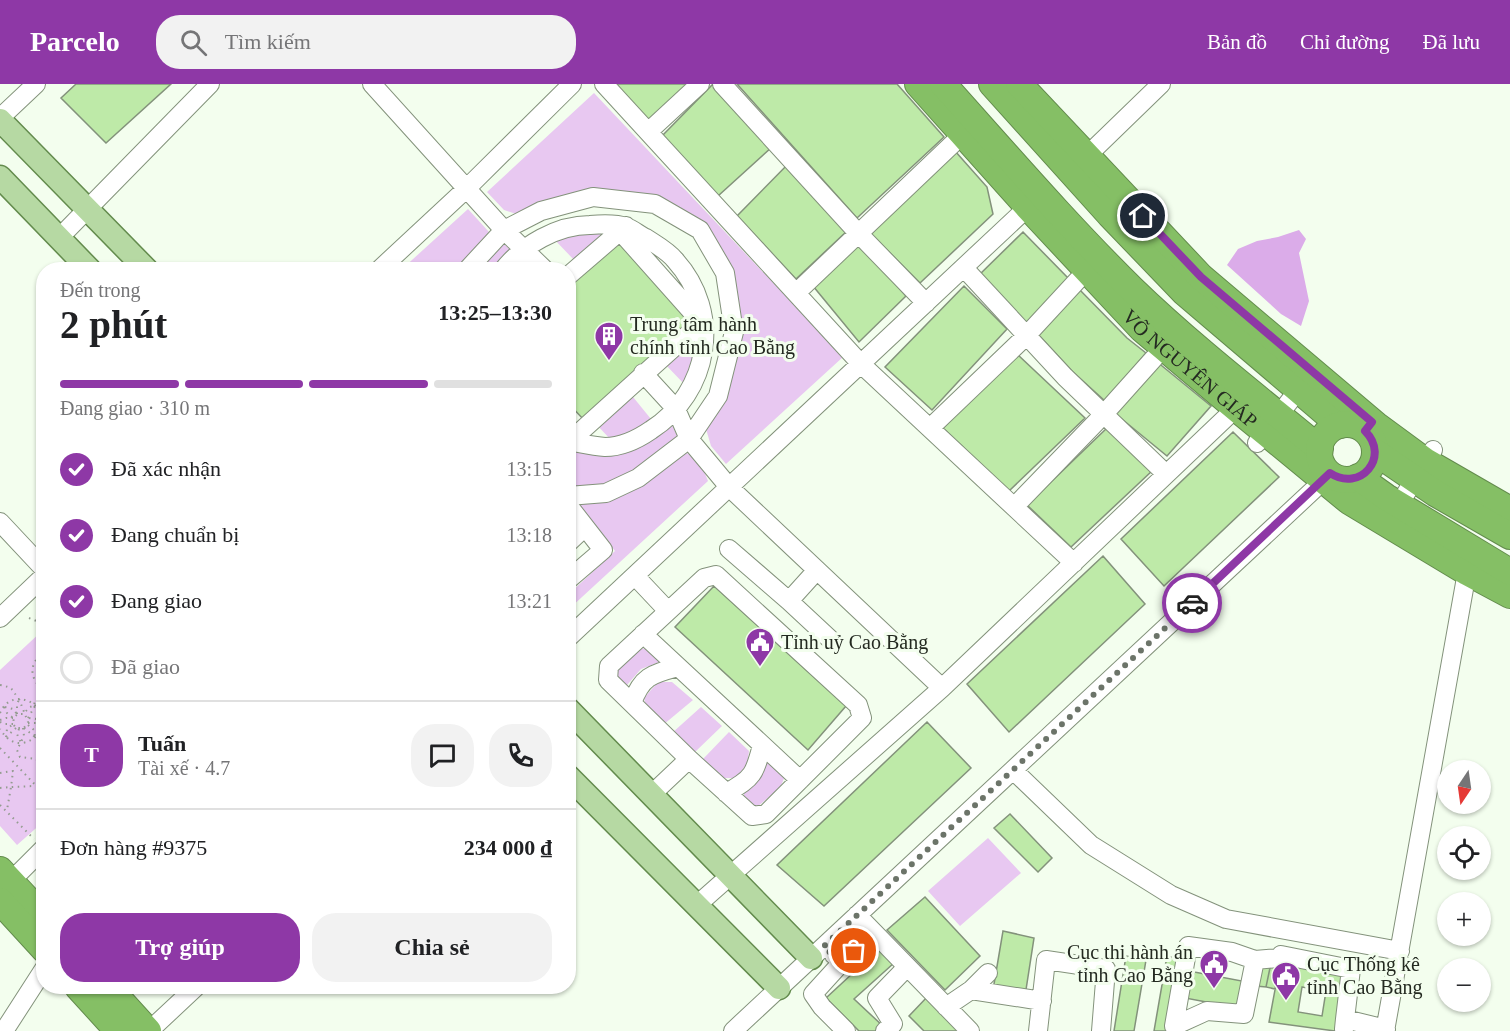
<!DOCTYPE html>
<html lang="vi">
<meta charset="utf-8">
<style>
:root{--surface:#fff;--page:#f2f2f2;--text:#202124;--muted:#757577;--line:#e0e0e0;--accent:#8e38a6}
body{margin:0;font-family:"Times New Roman",serif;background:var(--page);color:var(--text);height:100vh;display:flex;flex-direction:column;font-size:22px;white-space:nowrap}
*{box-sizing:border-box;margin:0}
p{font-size:20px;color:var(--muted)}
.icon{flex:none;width:33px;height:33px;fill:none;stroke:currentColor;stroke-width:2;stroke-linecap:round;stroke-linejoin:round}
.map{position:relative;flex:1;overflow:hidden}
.side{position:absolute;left:36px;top:178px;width:540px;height:732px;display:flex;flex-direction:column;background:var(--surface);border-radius:24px;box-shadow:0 2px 4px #0004}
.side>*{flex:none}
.needle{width:39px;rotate:193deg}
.controls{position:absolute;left:1437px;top:676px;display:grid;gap:12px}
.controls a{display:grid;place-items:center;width:54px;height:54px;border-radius:50%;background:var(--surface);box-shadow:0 2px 4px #0004;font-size:30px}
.pin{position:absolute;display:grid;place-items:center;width:51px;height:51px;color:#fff;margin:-26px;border:3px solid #fff;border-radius:50%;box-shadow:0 2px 6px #0007}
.courier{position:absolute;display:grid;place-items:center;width:60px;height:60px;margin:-30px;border:4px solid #8e38a6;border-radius:50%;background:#fff;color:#222;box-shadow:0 2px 8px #0007}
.headline em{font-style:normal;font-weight:700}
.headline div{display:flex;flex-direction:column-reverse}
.headline{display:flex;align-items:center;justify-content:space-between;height:102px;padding:0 24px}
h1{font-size:39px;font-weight:700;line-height:45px}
.bar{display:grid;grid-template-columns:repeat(4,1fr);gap:9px 6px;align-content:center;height:72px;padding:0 24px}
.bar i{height:8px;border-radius:4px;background:var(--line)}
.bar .on{background:var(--accent)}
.bar p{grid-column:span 4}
.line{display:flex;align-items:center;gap:15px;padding:0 24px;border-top:2px solid var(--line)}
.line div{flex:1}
.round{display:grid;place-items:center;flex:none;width:63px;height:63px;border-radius:24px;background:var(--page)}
ol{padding:0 24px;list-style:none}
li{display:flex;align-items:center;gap:18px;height:66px}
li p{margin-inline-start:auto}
li .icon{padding:6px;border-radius:50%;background:var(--accent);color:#fff;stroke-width:4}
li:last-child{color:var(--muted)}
li i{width:33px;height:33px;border:3px solid var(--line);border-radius:50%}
.primary-button{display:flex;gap:12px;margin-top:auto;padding:12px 24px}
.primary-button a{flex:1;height:69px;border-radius:24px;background:var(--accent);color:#fff;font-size:24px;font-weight:700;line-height:69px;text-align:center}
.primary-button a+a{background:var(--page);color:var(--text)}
header{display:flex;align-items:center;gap:36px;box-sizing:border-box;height:84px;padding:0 30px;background:var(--accent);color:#fff}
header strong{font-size:28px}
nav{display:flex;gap:33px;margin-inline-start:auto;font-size:21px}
.search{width:420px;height:54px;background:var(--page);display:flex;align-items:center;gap:15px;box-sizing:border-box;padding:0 21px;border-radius:24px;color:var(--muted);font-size:22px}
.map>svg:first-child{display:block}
.green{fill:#e8c8f1}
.water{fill:#dbace9}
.building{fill:#beeaa8;stroke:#83927b;stroke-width:1.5;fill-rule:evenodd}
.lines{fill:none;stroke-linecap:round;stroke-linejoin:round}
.minor-casing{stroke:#83927b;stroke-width:20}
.major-casing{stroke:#638b4d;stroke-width:25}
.highway-casing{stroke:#638b4d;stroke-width:28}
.path{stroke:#949c90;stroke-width:2;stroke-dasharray:1.5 4.5;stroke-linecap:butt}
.minor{stroke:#fff;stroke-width:18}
.major{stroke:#b6d9a3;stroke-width:22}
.highway{stroke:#85bf65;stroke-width:26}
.done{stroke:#6c7469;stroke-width:6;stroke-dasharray:0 10.8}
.route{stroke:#8e38a6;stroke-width:8}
.labels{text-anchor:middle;stroke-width:6;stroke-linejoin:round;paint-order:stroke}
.poi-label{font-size:20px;fill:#242a21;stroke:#f3feee;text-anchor:start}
.street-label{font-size:20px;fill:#242a21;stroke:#f3feee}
</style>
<header>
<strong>Parcelo</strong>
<div class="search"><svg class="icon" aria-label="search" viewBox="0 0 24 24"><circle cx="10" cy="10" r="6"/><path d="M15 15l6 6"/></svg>Tìm kiếm</div>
<nav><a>Bản đồ</a><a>Chỉ đường</a><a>Đã lưu</a></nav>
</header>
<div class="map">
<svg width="1510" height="947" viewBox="0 0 1510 947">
<rect width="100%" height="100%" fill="#f3feee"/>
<!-- green -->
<path class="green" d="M594,9L843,273L726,380L711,362L706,345L734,288L741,237L717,160L662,118L623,107L596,109L519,131L504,126L487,108Z
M468,125L489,148L462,186H401Z
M596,145L605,152L576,178L552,153Z
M504,160L512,167L500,186H477L498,164Z
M695,250L701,258L688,304L662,277Z
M629,308L655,340L612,357L595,339Z
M672,341L679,355C672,361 665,369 657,375C640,386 587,413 569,402V365L647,358Z
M687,369L701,380L708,397L569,525V510L615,467L576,419L617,410Z
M43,546V738L17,761L0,742V586Z
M638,564L647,565L662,577L641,585L627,601H620L615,592L617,583Z
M658,598H672L693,616L663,641L646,623L644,614Z
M701,623L722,642L695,668L672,649Z
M729,648L749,667L747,681L735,694H722L703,675Z
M766,678H773L785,692L780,704L757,723L748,721L744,715V709L759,696Z
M988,754L1021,789L960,842L928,807Z"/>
<!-- water -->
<path class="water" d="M1299,146L1306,155L1299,169L1309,217L1301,242L1281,230L1227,181L1238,165L1257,157L1278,153Z"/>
<!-- building -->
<path class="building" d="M76,0H171L106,59L61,14Z
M611,0H689L649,36Z
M713,0L772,63L718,112L662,52Z
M737,0H897L944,53L857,134Z
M955,67L987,103L993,130L920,199L871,150Z
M788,80L847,147L796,195L737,132Z
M1023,148L1069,195L1025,242L977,193Z
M619,152L695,237L584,336L568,319V196Z
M859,158L906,212L859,258L813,202Z
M964,202L1007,245L932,326L885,283Z
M1076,202L1127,254L1146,269L1105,317L1073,288L1034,246Z
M1017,270L1085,334L1009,407L943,344Z
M1156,277L1211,322L1167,372L1112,327Z
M1108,343L1153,386L1071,463L1027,421Z
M1233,348L1279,393L1164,502L1121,455Z
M1103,472L1145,520L1009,648L967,600Z
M714,502L846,622L808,666L675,543Z
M927,638L971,684L824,822L777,781Z
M1010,730L1052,774L1038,788L994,744Z
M925,813L980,872L945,906L887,846Z
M1003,847L1034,854L1025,912L993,906Z
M880,864L894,879L854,915L885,944L882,947H859L826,914Z
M1126,872L1146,876L1134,947H1114Z
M1167,872L1179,875L1166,947H1154Z
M1271,879L1279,881L1275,905L1266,903Z
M1259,881L1270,884L1266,903L1256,902Z
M1298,883L1344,892L1335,947L1269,938L1277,895L1294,897ZM1302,903L1326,907L1322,932L1298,928Z
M1189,887L1242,897L1238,924L1185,914Z
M928,912L959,947H924L909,932Z"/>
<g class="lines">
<!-- minor casing -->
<g class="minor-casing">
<path id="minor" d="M372,0L504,146L545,186
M604,0L861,280L1074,479
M722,0L858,149L926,219
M0,34L36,0
M648,48L700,0
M1085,71L1095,64L1161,0
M620,147L701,238
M59,154L210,0
M964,184L1065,293L1166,390
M379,186L466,105L572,0
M467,186L504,146L541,127L593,113L655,120L700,146L725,189L734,248L718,312L689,355L638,394L606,409L568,412
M503,186C523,161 557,141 590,141C601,140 615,139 626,143C633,145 639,151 646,154C655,160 668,167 675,176C723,229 710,308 651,346C638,355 621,363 605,363C593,362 580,359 568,357
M568,192L626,142
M796,209L963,50
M643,289L676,325L689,355L729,403L942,604
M930,344L1026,252L1087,186
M570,357L703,237
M1257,359L1306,296
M568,421L603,466L568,496
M1014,423L1104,330L1164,263
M1393,430L1433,366
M0,438L44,485
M568,459L585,443
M729,465L789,517L817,486
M635,492L668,527
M789,517L832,557
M0,534L44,492
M643,550L800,696
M568,554L1028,123
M632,619C642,592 652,590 678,583
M1013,686L1091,761L1171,811L1226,835L1400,867
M726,709C753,695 755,689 762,661
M652,710L689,675L752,732L766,730L862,634L858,621L716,491L704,494L609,582L608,596L689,675
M11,797L44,764
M697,821L942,604L1236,324
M857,831L970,947
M834,871L843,877L866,857
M1255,876L1232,868L1188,862L1174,942L1207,927L1244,930L1255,876L1279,874L1281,871L1351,885L1345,935
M843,877L813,910L822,923L846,947
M971,906L988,889
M946,923L971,906L1042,917
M1344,945L1345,935L1386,945
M4,947L44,885
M149,947L196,903
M733,947L1324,396
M885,947L893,940L877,914L907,883
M1038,947L1046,876L1106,885L1101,947
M1385,947L1467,488"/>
</g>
<!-- major casing -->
<g class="major-casing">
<path id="major" d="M0,36L147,186
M0,93L90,186
M568,625L811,874
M568,692L779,904"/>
</g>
<!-- highway casing -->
<g class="highway-casing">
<g id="highway">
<path id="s1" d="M918,0L1028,123L1142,245L1236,324L1349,417L1467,488L1510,511"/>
<path d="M943,0C1005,69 1066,140 1132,205C1191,262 1257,313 1320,365"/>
<path d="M992,0L1110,131L1184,208L1340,341"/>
<path d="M1019,0L1201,193L1376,341L1425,377L1510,426"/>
<circle cx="1347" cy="368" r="28"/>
<path d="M1375,368L1435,409L1510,452"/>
<path d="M1358,393L1386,413L1510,488"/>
<path d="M0,786L44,833"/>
<path d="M0,817L44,865"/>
<path d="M78,903L118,947"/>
<path d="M108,903L148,947"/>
</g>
</g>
<!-- path -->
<path class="path" d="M29,534L44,540
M0,601C11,603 14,605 17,615
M19,615L28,638L24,644H16L13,640L14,633L18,630H23L30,623L35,621
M34,620L42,606C28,590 30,581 44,566
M4,623L7,629L13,634
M5,623L13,625L17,630
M0,629C13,598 57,625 38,650C34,655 29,658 22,659C12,660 5,653 0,645
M17,630V621L19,615
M28,634L35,622
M29,634L44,636
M0,636L6,634H13
M0,638L4,640H13
M28,639H36L42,636
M28,641L34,646L35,653
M23,644L24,652L17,666L20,673L36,675L44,684
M24,644L35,653
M19,645L17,650L21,659
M6,653L7,645L12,641
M6,653L16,644
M0,664L44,710
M0,689L13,687L11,703L34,702
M37,703L44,695
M0,704L11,703L7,726
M0,721L34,755"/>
<!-- minor -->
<use href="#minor" class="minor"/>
<!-- major -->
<use href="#major" class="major"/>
<!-- highway -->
<use href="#highway" class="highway"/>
</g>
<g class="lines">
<!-- done -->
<path class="done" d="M854,867L843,878L823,863L1192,519"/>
<!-- route -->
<path class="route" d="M1143,132L1201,193L1372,338L1365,347C1391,373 1360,409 1330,389L1192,519"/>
</g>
<!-- icons -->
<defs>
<g id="building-pin" transform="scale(1.5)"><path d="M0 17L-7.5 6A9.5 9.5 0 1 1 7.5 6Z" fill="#8e38a6" stroke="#f3feee"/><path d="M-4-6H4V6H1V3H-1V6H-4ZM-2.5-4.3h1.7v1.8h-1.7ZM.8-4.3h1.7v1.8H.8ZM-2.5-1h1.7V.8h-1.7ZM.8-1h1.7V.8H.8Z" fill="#fff"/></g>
<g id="civic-pin" transform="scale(1.5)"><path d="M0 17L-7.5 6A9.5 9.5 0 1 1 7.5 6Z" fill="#8e38a6" stroke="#f3feee"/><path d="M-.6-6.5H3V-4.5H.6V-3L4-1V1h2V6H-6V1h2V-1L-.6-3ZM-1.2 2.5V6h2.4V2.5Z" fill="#fff"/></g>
</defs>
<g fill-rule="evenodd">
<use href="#building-pin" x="609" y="252"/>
<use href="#civic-pin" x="760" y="558"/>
<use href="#civic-pin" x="1214" y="880"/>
<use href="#civic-pin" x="1286" y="892"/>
</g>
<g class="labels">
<!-- poi labels -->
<g class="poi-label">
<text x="630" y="247">Trung tâm hành<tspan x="630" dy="23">chính tỉnh Cao Bằng</tspan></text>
<text x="781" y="565">Tỉnh uỷ Cao Bằng</text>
<text x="1193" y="875" text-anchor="end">Cục thi hành án<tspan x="1193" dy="23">tỉnh Cao Bằng</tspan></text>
<text x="1307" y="887">Cục Thống kê<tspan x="1307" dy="23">tỉnh Cao Bằng</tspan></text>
</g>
<!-- street labels -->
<g class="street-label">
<text dy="7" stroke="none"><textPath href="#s1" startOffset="394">VÕ NGUYÊN GIÁP</textPath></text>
</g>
</g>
</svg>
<div class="controls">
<a><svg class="needle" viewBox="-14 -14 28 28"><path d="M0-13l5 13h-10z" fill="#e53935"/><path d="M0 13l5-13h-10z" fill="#757577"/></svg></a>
<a><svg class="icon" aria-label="locate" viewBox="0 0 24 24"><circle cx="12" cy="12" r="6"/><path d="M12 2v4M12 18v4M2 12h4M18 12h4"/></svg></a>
<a>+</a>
<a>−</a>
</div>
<div class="pin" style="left:854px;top:867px;background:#ea580c"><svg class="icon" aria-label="bag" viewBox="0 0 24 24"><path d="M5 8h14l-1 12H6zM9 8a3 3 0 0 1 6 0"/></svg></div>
<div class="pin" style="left:1143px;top:132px;background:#1f2937"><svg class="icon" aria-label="home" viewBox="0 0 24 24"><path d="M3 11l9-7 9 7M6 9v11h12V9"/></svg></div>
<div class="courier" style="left:1192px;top:519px"><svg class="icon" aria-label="car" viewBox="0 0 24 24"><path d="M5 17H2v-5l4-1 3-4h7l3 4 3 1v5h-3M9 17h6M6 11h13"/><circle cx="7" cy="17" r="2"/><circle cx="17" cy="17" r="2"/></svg></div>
<section class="side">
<div class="headline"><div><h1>2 phút</h1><p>Đến trong</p></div><em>13:25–13:30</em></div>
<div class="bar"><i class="on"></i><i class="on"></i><i class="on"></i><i></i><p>Đang giao · 310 m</p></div>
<ol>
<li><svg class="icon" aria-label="check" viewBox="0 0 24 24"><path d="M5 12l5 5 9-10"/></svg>Đã xác nhận<p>13:15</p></li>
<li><svg class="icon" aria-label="check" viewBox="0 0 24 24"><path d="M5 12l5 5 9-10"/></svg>Đang chuẩn bị<p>13:18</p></li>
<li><svg class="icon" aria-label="check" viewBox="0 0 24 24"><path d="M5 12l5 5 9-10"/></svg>Đang giao<p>13:21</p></li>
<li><i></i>Đã giao</li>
</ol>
<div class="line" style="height:108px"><b class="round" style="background:var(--accent);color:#fff">T</b><div><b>Tuấn</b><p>Tài xế · 4.7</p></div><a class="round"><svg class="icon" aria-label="chat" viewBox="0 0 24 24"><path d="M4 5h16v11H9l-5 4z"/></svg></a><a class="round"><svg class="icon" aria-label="phone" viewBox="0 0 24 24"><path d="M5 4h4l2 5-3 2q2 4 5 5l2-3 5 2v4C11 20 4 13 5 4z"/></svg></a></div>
<div class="line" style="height:78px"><div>Đơn hàng #9375</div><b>234 000 ₫</b></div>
<div class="primary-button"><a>Trợ giúp</a><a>Chia sẻ</a></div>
</section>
</div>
